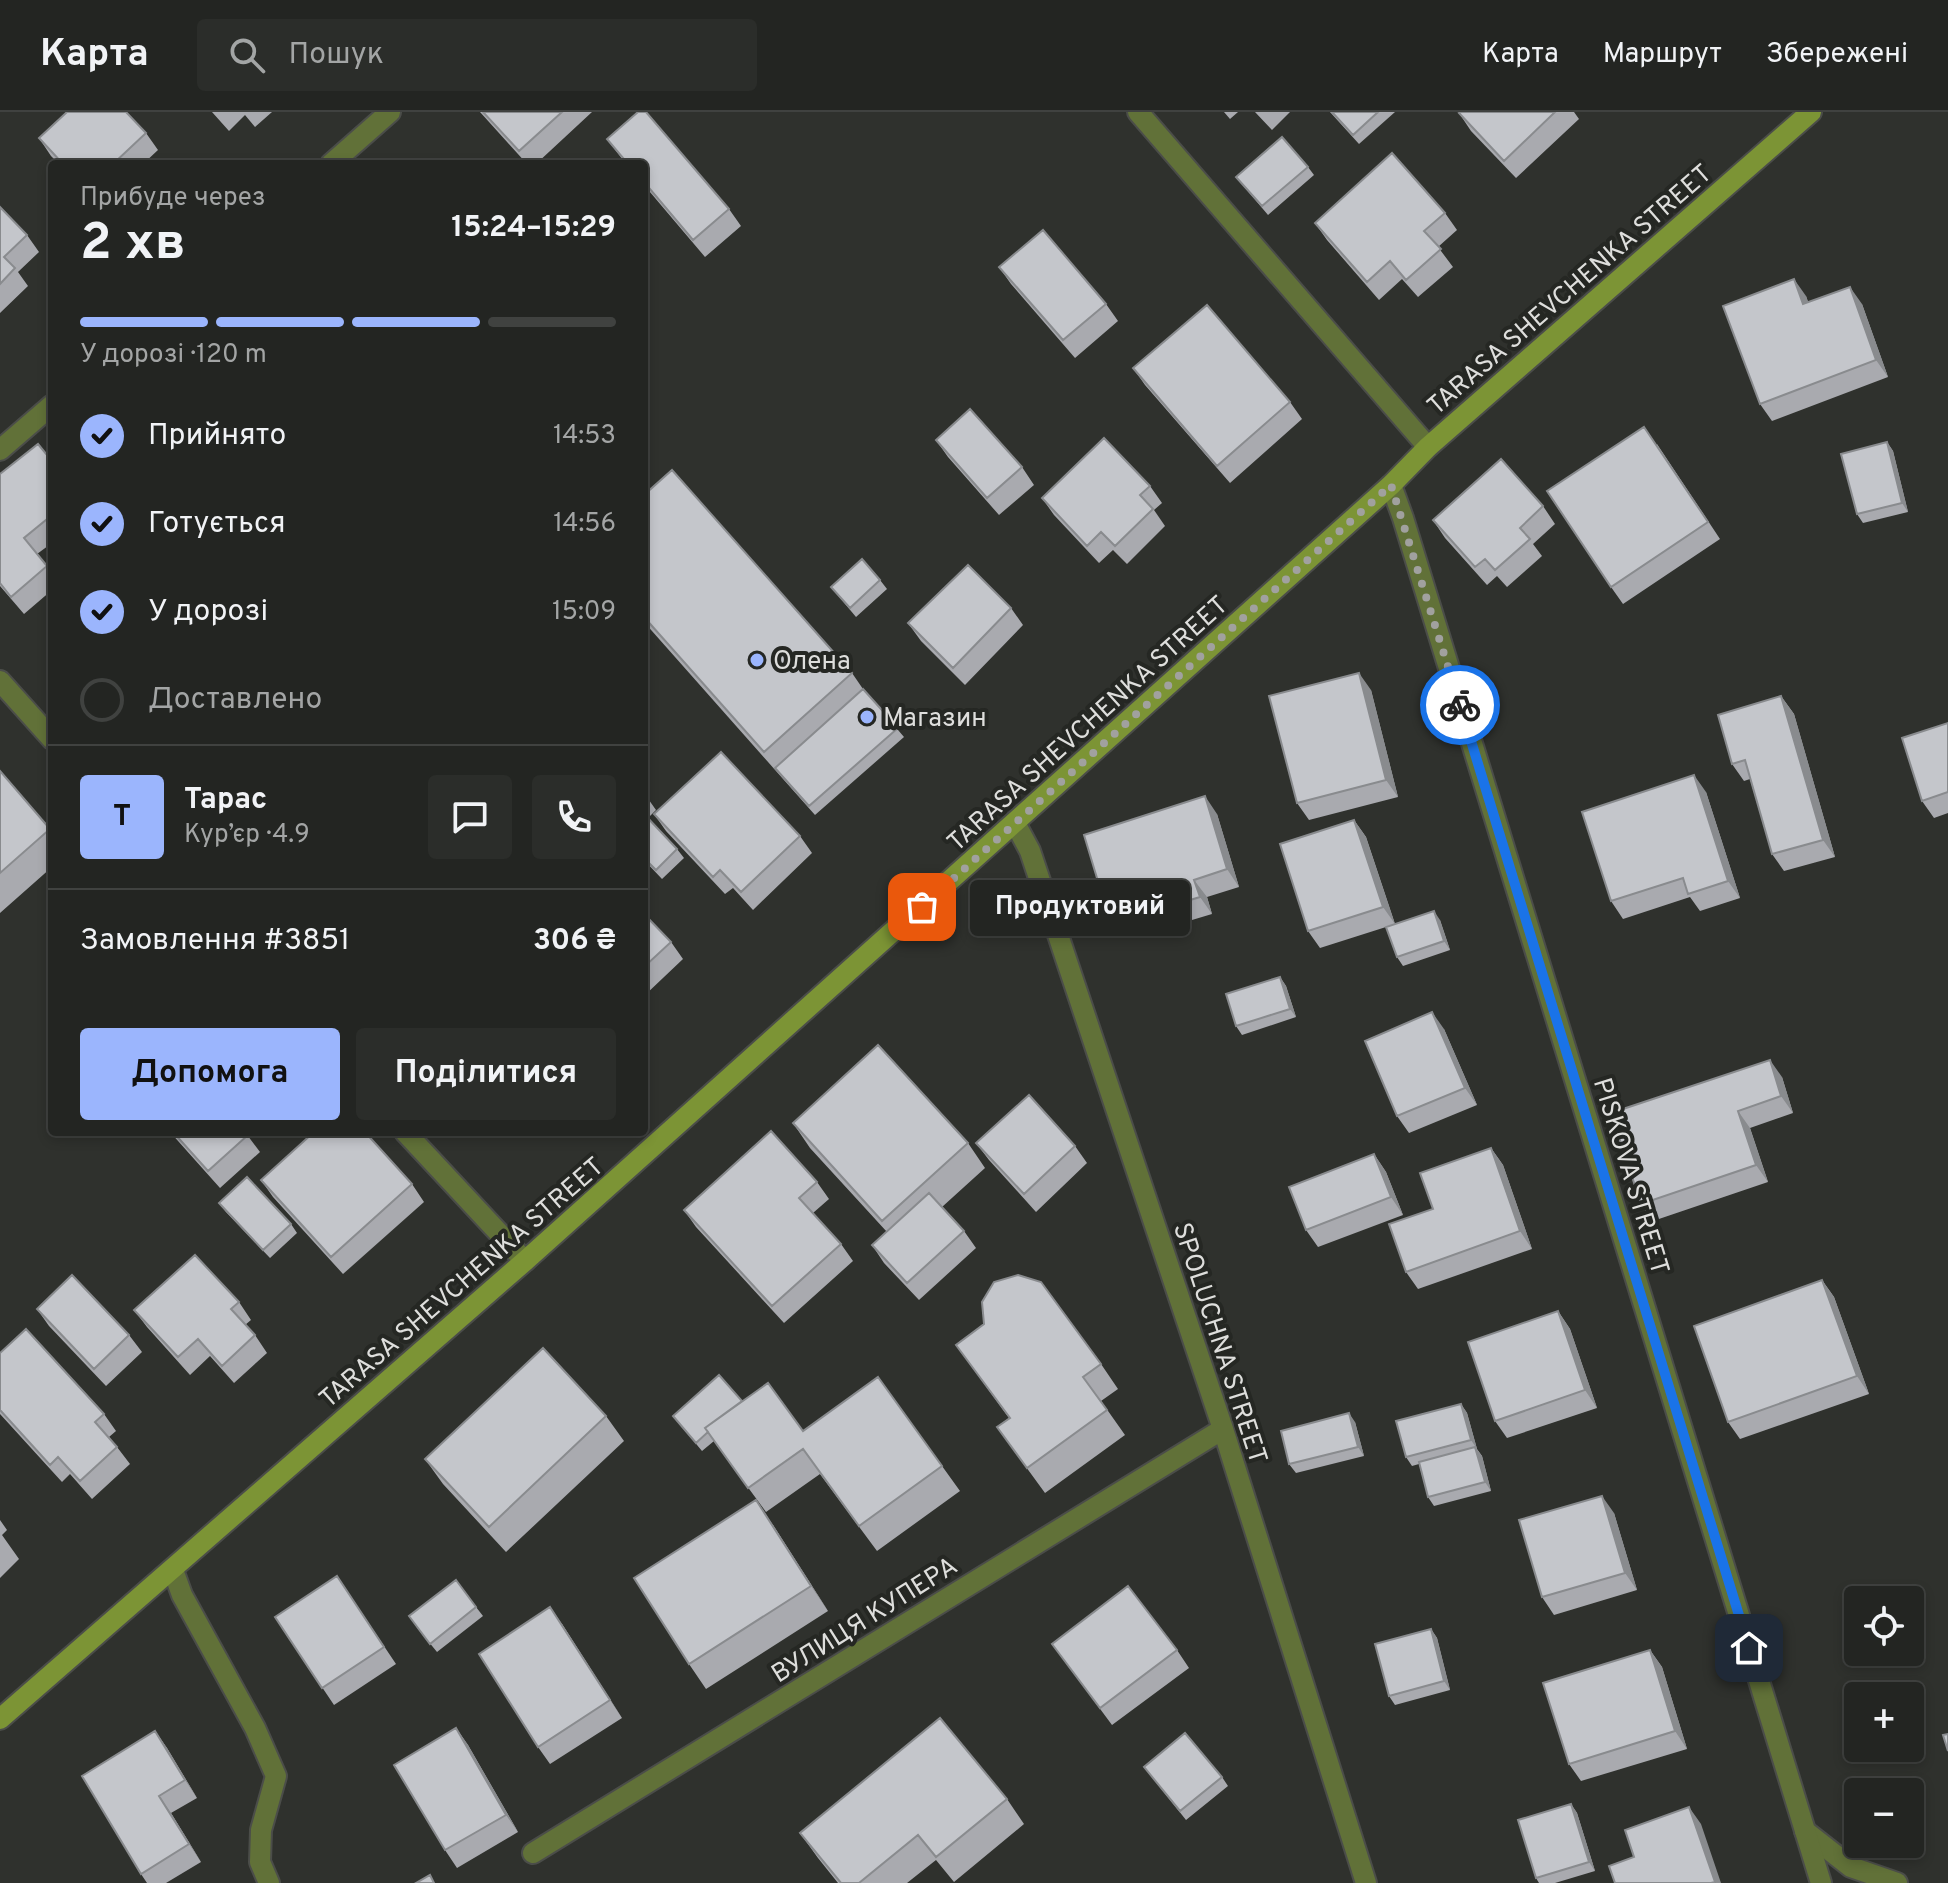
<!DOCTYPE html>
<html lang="uk">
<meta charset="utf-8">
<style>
:root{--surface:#232522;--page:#2b2d2a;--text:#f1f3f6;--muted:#a3a5a5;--line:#404240;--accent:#9bb5fd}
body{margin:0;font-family:Overpass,sans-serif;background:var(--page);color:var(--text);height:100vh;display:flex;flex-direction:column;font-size:30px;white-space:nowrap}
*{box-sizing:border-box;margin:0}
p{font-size:26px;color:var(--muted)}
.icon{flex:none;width:44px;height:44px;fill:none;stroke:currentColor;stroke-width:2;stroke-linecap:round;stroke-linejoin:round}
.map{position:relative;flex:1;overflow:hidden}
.side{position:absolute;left:48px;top:48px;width:600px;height:976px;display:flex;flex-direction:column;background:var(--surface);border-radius:8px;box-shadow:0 4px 12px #0003,0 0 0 2px var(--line)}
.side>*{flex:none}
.fabs{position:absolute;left:1844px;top:1474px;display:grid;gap:16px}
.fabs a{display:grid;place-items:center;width:80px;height:80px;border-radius:8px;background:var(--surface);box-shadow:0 4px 12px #0003,0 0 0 2px var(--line);font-size:40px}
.pin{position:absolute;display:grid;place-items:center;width:68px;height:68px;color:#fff;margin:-34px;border-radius:16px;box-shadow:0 4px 12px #0006}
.courier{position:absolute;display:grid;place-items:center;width:80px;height:80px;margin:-40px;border:6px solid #1a73e8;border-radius:50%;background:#fff;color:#222;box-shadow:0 2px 10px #0007}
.bubble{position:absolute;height:56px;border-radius:8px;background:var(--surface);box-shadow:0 4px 12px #0003,0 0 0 2px var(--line);font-size:26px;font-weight:700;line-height:56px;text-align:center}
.overview em{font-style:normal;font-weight:700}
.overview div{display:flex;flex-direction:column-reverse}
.overview{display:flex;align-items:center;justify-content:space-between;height:136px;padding:0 32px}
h1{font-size:52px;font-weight:700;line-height:60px}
.bar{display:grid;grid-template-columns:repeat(4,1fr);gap:12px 8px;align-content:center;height:96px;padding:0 32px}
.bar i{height:10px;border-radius:6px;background:var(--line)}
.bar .selected{background:var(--accent)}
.bar p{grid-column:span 4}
.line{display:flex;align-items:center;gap:20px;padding:0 32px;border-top:2px solid var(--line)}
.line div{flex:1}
.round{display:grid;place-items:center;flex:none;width:84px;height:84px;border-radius:8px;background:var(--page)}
ol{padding:0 32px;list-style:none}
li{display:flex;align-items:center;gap:24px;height:88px}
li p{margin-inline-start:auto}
li .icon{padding:8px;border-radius:50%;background:var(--accent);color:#111;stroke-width:4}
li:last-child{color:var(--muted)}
li i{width:44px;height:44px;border:4px solid var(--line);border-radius:50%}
.button{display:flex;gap:16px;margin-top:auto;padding:16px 32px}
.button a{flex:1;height:92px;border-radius:8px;background:var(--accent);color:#111;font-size:32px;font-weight:700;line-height:92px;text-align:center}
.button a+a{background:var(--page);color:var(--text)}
header{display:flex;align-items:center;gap:48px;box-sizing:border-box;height:112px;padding:0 40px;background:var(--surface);border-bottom:2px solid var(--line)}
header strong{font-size:38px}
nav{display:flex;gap:44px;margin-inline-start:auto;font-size:28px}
.search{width:560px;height:72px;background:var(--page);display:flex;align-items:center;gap:20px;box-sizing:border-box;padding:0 28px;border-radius:8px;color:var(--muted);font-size:30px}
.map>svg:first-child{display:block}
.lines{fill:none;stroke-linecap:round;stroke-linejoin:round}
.lane-casing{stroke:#4b4d49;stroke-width:24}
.street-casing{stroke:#4b4d49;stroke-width:24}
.secondary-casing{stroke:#4b4d49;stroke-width:24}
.lane{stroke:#617138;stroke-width:20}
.street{stroke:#617138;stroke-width:20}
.secondary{stroke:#7c9435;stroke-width:20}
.wall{fill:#a9aaaf}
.shaded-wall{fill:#898b8e}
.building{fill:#c4c6cb;stroke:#898b8e;stroke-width:2}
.done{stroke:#a1a19f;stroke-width:8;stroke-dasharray:0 14.4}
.route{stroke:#1a73e8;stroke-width:10}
.poi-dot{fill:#9bb5fd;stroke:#252723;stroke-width:3}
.labels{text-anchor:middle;stroke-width:8;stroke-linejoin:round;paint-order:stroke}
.street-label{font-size:26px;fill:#dededc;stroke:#252723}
.poi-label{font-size:26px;fill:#dededc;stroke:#252723;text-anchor:start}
</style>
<header>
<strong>Карта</strong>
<div class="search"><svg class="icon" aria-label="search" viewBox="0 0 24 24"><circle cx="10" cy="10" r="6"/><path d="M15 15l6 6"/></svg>Пошук</div>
<nav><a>Карта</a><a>Маршрут</a><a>Збережені</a></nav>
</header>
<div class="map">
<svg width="1948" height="1771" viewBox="0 0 1948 1771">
<rect width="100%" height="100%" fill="#2f312d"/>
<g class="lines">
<!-- lane casing -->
<g class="lane-casing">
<path id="lane" d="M1138,0L1428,335
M0,569L52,627
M405,1020L525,1149
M173,1458L182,1483L255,1616L276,1664L261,1718L260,1750L269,1771
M1805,1719L1851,1755L1897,1771"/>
</g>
<!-- street casing -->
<g class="street-casing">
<path id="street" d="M331,52L390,0
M0,338L52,293
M1391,373L1403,406L1821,1771
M1015,711L1030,739L1223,1317L1366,1771
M533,1741L1223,1317"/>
</g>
<!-- secondary casing -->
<g class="secondary-casing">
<path id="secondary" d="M0,1607L525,1149L1391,373L1428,335L1811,0"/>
</g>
<!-- lane -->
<use href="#lane" class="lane"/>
<!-- street -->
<use href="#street" class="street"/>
<!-- secondary -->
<use href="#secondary" class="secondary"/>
</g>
<!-- wall -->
<path class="wall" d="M212,0H272L255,15L245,3L229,19Z
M480,0H592L536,52H527Z
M1224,0H1238L1230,7Z
M1255,0H1290L1272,18Z
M1330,0H1395L1359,32Z
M1461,0H1574L1579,7L1516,66L1471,19L1459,1Z
M146,21L158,38L143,52H59L51,44L39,26Z
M607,27L729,97L741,114L705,145L644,73V52H626Z
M1308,55L1314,63L1268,103L1236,65Z
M0,95L27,123L39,140L18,160L28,174L0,201Z
M1445,101L1457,118L1438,135L1453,155L1418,185L1402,167L1379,188L1327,128L1315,111Z
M999,155L1106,192L1118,209L1075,246L1011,172Z
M1806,184L1808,190L1862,192L1888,265L1772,309L1760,292Z
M1133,256L1290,290L1302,307L1230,371L1145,273Z
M936,328L1022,355L1034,373L999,403L948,345Z
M1887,330L1893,339L1908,400L1863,411L1857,402Z
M1657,332L1720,427L1623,492L1611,475Z
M52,349V431L37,442L52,461V478L24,502L0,474V362Z
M1150,374L1162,391L1154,398L1165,414L1127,452L1113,438L1099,451L1054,403L1042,386Z
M644,383L852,561L863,577L904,625L815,703L644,510Z
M1543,394L1555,412L1533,432L1542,444L1507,475L1497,464L1487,473L1445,426L1433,408Z
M880,468L887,477L856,505L831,475Z
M1011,496L1023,513L965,573L921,529L908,511Z
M1371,578L1398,685L1309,708L1297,691Z
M1781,584L1794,602L1835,745L1784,759L1772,742L1750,667L1744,669L1732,652Z
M1948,611V701L1934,706L1922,689Z
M0,659L52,719V755L0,801Z
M1706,680L1740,786L1700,799L1690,785L1623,807L1611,789Z
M644,681L656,698L648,706L677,737L684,746L662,767L644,748Z
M654,702L800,724L812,741L753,798L733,776L725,782L666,719Z
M1217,702L1239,775L1207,785L1212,802L1162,817L1152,802L1119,813L1106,796Z
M1354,708L1366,725L1395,812L1440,808L1450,838L1403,854L1397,845L1386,815L1320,836L1308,819Z
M644,802L671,830L683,847L644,884Z
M1280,865L1286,874L1296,905L1242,923L1236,914Z
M1444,917L1477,993L1409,1021L1397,1004Z
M1782,965L1793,1001L1750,1016L1768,1070L1653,1109L1641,1092L1611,1001Z
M793,1011L968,1031L985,1056L942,1095L964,1119L976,1136L919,1188L884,1151L872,1133L887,1120L810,1036Z
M170,1020H245L260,1040L220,1076Z
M976,1031L1075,1034L1087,1051L1036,1100L989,1048Z
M1491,1036L1503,1053L1532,1137L1418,1177L1406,1160L1433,1097Z
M1374,1042L1386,1060L1403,1103L1318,1135L1306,1118Z
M261,1068L412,1072L424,1090L343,1162L273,1085Z
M817,1070L829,1087L813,1101L841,1132L853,1149L784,1211L696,1115L684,1098Z
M219,1091L291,1112L297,1121L270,1146L226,1100Z
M1822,1168L1834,1185L1869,1282L1740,1327L1728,1310Z
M239,1190L251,1208L245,1213L255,1223L267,1241L234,1271L210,1244L190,1263L147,1215L134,1198Z
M37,1197L129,1223L142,1240L106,1274L49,1214Z
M1558,1199L1570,1217L1597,1296L1507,1326L1495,1309Z
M956,1233L1101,1252L1118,1277L1101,1289L1125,1323L1045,1381L997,1315L1009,1306Z
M0,1241L104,1302L116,1319L109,1325L117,1335L130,1352L92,1387L70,1362L62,1370L0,1302Z
M878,1265L960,1379L877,1439L820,1362L766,1400L714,1329L702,1339L673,1304L742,1289L803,1319Z
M1461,1292L1467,1301L1477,1337L1482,1344L1491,1379L1434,1394L1428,1385L1419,1352L1412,1354L1406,1345Z
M606,1304L624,1329L506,1440L443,1372L425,1347Z
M1355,1310L1364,1344L1296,1361L1289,1352Z
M1614,1401L1637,1478L1554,1503L1542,1485Z
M0,1408L7,1418L2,1423L19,1447L0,1466Z
M773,1413L828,1499L706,1577L689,1552Z
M337,1464L396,1552L334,1593L275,1505Z
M476,1495L483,1504L437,1540L415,1513Z
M562,1512L622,1606L550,1652L538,1635Z
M1431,1517L1437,1526L1450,1578L1395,1593L1389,1584Z
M1052,1532L1177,1538L1189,1556L1112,1613Z
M1650,1538L1662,1555L1687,1637L1581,1669L1569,1652Z
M456,1616L468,1633L518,1720L457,1756L445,1738Z
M155,1619L167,1636L197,1686L171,1701L201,1750L166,1771H147L141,1762Z
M1144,1655L1222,1665L1228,1674L1186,1708Z
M1007,1687L1024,1712L954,1770L936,1748L907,1771H838L818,1746L800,1721Z
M1571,1692L1577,1701L1595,1759L1555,1771H1539L1536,1766Z"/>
<!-- shaded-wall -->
<path class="shaded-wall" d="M1794,167L1806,184L1815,209L1803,192Z
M1850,175L1862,192L1888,265L1876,248Z
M1887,330L1893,339L1908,400L1902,391Z
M1359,561L1371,578L1398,685L1386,668Z
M1781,584L1794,602L1835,745L1823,728Z
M1694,663L1706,680L1740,786L1728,769Z
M1205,684L1217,702L1239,775L1227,757Z
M1354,708L1366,725L1395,812L1383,795Z
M1194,768L1207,785L1212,802L1200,785Z
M1434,799L1440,808L1450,838L1444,829Z
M1280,865L1286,874L1296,905L1290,897Z
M1432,900L1444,917L1477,993L1465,976Z
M1770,948L1782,965L1793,1001L1781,984Z
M1738,999L1750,1016L1768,1070L1756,1053Z
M1491,1036L1503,1053L1532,1137L1520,1119Z
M1374,1042L1386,1060L1403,1103L1391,1085Z
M1822,1168L1834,1185L1869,1282L1857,1264Z
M1558,1199L1570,1217L1597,1296L1585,1278Z
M1461,1292L1467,1301L1477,1337L1471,1328Z
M1349,1301L1355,1310L1364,1344L1358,1335Z
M1475,1335L1482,1344L1491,1379L1485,1370Z
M1602,1384L1614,1401L1637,1478L1625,1461Z
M756,1388L773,1413L828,1499L811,1474Z
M550,1495L562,1512L622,1606L610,1588Z
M1431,1517L1437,1526L1450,1578L1444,1569Z
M1650,1538L1662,1555L1687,1637L1675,1619Z
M456,1616L468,1633L518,1720L506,1703Z
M155,1619L167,1636L197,1686L185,1668Z
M159,1684L171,1701L201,1750L189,1732Z
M1571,1692L1577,1701L1595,1759L1589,1750Z
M1689,1695L1701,1712L1721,1771H1716L1715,1770Z"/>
<!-- building -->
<path class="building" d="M67,0H126L146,21L113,52H63L39,26Z
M483,0H562L519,39Z
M638,0H646L729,97L693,128L644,70V52H628L607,27Z
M1332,0H1378L1353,23Z
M1461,0H1555L1504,49L1459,1Z
M1282,25L1308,55L1262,94L1236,65Z
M1392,41L1445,101L1424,119L1441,137L1406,168L1390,149L1367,170L1315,111Z
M0,95L27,123L4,145L15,156L0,172Z
M1043,118L1106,192L1063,228L999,155Z
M1794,167L1803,192L1850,175L1876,248L1760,292L1723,194Z
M1207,193L1290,290L1217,354L1133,256Z
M970,297L1022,355L987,386L936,328Z
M1644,315L1708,410L1611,475L1547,379Z
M1104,326L1150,374L1140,383L1153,397L1115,434L1101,420L1087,434L1042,386Z
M1887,330L1902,391L1857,402L1841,342Z
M38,332L52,349V403L24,426L47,454L11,485L0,471V362Z
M1501,347L1543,394L1520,416L1530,427L1495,458L1485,447L1475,455L1433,408Z
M672,358L852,561L764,640L644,505V383Z
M862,447L880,468L850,496L831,475Z
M968,453L1011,496L953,556L908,511Z
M1359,561L1386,668L1297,691L1269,584Z
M863,577L898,616L809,694L775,656Z
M1781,584L1823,728L1772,742L1745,648L1732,652L1718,603Z
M1948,611V680L1922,689L1902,626Z
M721,640L800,724L741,780L720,758L713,765L654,702Z
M0,659L50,717L0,761Z
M1694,663L1728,769L1688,782L1683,766L1611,789L1582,700Z
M1205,684L1227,757L1194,768L1200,785L1150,800L1144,783L1106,796L1084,723Z
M644,702L677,737L656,758L644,746Z
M1354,708L1383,795L1308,819L1280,732Z
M1434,799L1444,829L1397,845L1386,815Z
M644,802L671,830L644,855Z
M1280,865L1290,897L1236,914L1226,882Z
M1432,900L1465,976L1397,1004L1365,929Z
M878,933L968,1031L882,1109L793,1011Z
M1770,948L1781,984L1738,999L1756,1053L1641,1092L1611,1001Z
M1029,983L1075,1034L1024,1082L976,1031Z
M771,1019L817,1070L799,1086L841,1132L772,1194L684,1098Z
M173,1020H245L248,1023L208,1059Z
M314,1020H365L412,1072L331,1145L261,1068Z
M1491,1036L1520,1119L1406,1160L1389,1112L1433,1097L1420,1061Z
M1374,1042L1391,1085L1306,1118L1289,1075Z
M247,1065L291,1112L263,1138L219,1091Z
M929,1081L964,1119L907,1171L872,1133Z
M195,1143L239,1190L231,1197L255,1223L222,1254L198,1227L178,1245L134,1198Z
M72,1163L129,1223L94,1257L37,1197Z
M1018,1163L1041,1170L1101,1252L1083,1265L1107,1298L1027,1356L997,1315L1010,1306L956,1233L984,1212L982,1190L994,1170Z
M1822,1168L1857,1264L1728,1310L1694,1214Z
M1558,1199L1585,1278L1495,1309L1468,1230Z
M26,1217L104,1302L95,1310L117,1335L80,1369L58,1345L50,1353L0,1298V1241Z
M543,1236L606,1304L489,1415L425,1347Z
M719,1263L742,1289L705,1316L708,1320L696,1331L673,1304Z
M878,1265L942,1354L859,1414L803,1337L748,1376L705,1316L768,1271L803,1319Z
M1461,1292L1471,1328L1406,1345L1396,1309Z
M1349,1301L1358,1335L1289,1352L1281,1319Z
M1475,1335L1485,1370L1428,1385L1419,1350Z
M1602,1384L1625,1461L1542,1485L1519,1408Z
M756,1388L811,1474L689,1552L634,1466Z
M337,1464L384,1535L322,1576L275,1505Z
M456,1468L476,1495L430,1532L409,1504Z
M1128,1474L1177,1538L1100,1596L1052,1532Z
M550,1495L610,1588L538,1635L479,1542Z
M1431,1517L1444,1569L1389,1584L1375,1532Z
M1650,1538L1675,1619L1569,1652L1543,1571Z
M940,1606L1007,1687L936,1745L918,1723L859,1771H841L800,1721Z
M456,1616L506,1703L445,1738L394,1653Z
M155,1619L185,1668L159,1684L189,1732L141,1762L82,1664Z
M1185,1621L1222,1665L1180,1699L1144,1655Z
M1948,1622V1639L1943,1623Z
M1571,1692L1589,1750L1536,1766L1518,1708Z
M1689,1695L1715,1770L1711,1771H1615L1609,1754L1634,1745L1625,1718Z
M430,1763L434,1771H416Z"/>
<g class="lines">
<!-- done -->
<path class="done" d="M922,795L1391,373L1460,593"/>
<!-- route -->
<path class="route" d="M1460,593L1749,1536"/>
</g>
<!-- markers -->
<g class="poi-dot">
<circle cx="757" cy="548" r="8"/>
<circle cx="867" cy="605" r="8"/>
</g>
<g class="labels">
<!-- street labels -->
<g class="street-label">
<text transform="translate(1569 177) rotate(-41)" y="9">TARASA SHEVCHENKA STREET</text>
<text transform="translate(1087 611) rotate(-42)" y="9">TARASA SHEVCHENKA STREET</text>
<text transform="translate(1632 1064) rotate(73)" y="9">PISKOVA STREET</text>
<text transform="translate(461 1170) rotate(-41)" y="9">TARASA SHEVCHENKA STREET</text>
<text transform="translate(1221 1231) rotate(72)" y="9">SPOLUCHNA STREET</text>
<text transform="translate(864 1507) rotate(-32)" y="9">ВУЛИЦЯ КУПЕРА</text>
</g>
<!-- poi labels -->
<g class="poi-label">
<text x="773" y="557">Олена</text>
<text x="883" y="614">Магазин</text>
</g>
</g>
</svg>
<div class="fabs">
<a><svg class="icon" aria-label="locate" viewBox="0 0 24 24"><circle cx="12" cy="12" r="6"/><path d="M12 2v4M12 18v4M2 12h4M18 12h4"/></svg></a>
<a>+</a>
<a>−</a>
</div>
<div class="pin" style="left:922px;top:795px;background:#ea580c"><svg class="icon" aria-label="bag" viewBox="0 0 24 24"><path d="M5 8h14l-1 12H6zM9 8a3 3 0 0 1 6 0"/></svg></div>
<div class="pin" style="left:1749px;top:1536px;background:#1f2937"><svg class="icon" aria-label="home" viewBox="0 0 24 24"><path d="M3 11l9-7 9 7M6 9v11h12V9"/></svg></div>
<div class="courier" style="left:1460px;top:593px"><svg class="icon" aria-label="bike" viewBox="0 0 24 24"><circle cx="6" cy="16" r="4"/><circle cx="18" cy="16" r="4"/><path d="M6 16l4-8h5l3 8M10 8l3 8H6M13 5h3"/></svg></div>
<div class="bubble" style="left:970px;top:768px;width:220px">Продуктовий</div>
<section class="side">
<div class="overview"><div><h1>2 хв</h1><p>Прибуде через</p></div><em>15:24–15:29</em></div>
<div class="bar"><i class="selected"></i><i class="selected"></i><i class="selected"></i><i></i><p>У дорозі · 120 m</p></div>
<ol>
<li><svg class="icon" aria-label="check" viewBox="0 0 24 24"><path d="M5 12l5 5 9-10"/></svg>Прийнято<p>14:53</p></li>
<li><svg class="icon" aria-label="check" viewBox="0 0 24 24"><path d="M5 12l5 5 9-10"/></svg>Готується<p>14:56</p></li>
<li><svg class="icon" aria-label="check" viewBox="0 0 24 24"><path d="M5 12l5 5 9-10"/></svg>У дорозі<p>15:09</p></li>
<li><i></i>Доставлено</li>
</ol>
<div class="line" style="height:144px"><b class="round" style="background:var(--accent);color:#111">Т</b><div><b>Тарас</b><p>Кур’єр · 4.9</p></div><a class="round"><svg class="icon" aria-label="chat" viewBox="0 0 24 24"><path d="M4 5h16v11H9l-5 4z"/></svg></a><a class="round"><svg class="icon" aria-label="phone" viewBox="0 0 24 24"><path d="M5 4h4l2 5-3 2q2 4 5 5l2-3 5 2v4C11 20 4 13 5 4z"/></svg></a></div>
<div class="line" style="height:104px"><div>Замовлення #3851</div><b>306 ₴</b></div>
<div class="button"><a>Допомога</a><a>Поділитися</a></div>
</section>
</div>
